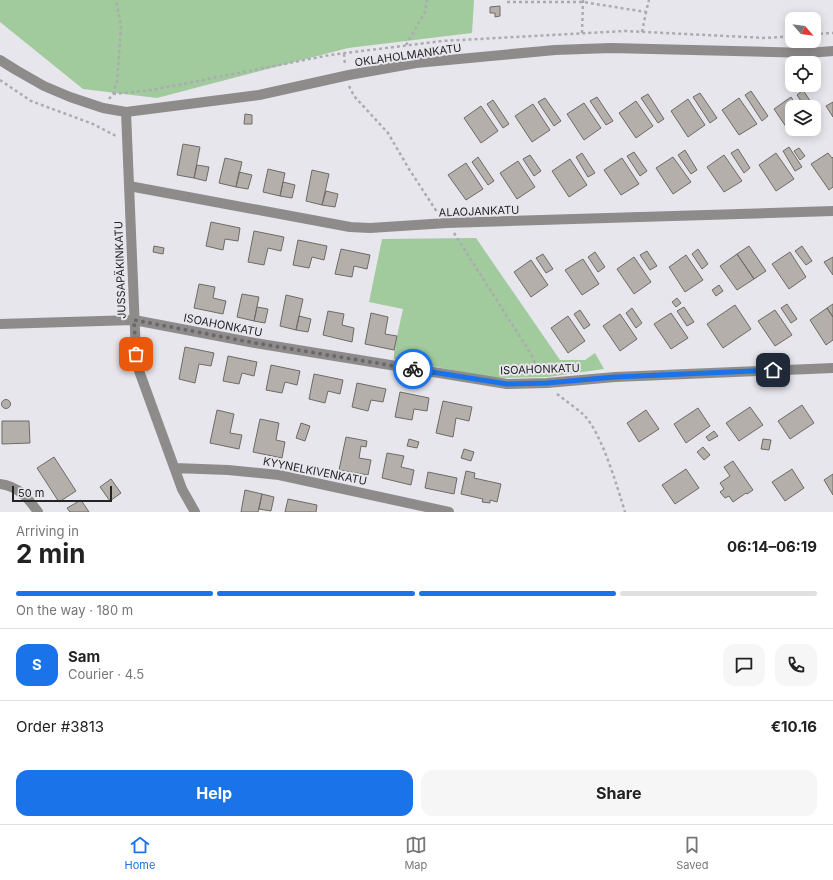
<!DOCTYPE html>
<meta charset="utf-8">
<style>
:root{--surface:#fff;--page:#f6f6f6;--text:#222;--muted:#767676;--line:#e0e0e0;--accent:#1a73e8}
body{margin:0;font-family:Inter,sans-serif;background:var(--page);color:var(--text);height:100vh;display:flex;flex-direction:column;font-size:15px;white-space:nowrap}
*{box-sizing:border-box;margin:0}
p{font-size:13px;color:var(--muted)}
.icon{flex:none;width:22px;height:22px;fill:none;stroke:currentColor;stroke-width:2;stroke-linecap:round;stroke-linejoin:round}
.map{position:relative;height:512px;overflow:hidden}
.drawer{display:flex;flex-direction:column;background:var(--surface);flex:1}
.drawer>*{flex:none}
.needle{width:26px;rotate:118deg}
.fabs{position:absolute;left:785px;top:12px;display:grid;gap:8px}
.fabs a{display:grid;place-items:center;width:36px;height:36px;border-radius:8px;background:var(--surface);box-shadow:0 2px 10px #0003;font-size:20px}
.scale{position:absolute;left:12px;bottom:10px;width:100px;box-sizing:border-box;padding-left:4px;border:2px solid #242427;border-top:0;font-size:11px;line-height:14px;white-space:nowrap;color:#242427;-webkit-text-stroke:3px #e7e6ed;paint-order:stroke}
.pin{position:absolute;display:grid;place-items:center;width:34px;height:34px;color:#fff;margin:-17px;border-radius:8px;box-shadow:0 2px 6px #0006}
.courier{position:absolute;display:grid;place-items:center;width:40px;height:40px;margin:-20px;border:3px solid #1a73e8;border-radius:50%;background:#fff;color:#222;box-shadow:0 1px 5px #0007}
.headline em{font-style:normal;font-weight:700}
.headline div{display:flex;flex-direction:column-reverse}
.headline{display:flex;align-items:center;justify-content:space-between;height:68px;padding:0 16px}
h1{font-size:26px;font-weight:700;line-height:30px}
.bar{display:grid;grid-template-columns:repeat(4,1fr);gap:6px 4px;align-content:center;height:48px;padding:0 16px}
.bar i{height:5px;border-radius:3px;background:var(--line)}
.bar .selected{background:var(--accent)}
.bar p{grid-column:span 4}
.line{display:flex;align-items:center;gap:10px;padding:0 16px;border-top:1px solid var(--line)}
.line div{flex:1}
.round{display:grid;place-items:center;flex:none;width:42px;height:42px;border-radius:12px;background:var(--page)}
.action{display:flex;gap:8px;margin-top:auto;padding:8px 16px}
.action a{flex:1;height:46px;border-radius:12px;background:var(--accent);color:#fff;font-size:16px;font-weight:700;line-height:46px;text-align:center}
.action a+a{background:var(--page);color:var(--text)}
.tab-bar{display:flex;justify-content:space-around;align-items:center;height:56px;border-top:1px solid var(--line);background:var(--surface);font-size:11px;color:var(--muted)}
.tab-bar a{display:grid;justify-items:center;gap:2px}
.tab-bar .selected{color:var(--accent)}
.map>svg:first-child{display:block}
.green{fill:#a1ca9d}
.building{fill:#b4afaa;stroke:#6e6a65}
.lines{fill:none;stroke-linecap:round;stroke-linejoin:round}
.path{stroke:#acabb1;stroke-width:2.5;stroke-dasharray:3 3;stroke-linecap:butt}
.minor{stroke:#8e8b8b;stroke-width:10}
.done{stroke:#68686c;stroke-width:4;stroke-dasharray:0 7.2}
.route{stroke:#1a73e8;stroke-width:5}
.labels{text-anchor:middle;stroke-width:4;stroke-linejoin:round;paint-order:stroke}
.street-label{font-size:11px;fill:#242427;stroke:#e7e6ed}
</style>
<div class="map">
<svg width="833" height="512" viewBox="0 0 833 512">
<rect width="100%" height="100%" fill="#e7e6ed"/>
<!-- green -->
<path class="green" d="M0,0H474L472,33L348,48L157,98L83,89L0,22Z
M476,238L560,360H585L595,353L604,369L548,377L495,378L394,359V350L403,309L369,302L382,239Z"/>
<!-- building -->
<path class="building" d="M500,6V16L495,17V13H490V7Z
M803,90L820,116L814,120V107H805L797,95Z
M751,91L768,116L762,121L745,95Z
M700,93L717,118L710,123L693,97Z
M648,94L664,119L658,123L641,98Z
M597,97L613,121L606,125L590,101Z
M791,97L798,107H792V129H798L791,134L774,109Z
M545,98L561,121L554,126L538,102Z
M739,98L757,124L739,135L722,110Z
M688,99L705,125L688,137L671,111Z
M493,100L509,124L503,128L487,104Z
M636,101L653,126L636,138L619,113Z
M833,102V117L826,106Z
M584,103L601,128L584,140L567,114Z
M533,104L550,130L532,142L515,116Z
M481,106L498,131L481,143L464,118Z
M245,114L252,115V124H244Z
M183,144L200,147L194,178L177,175Z
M789,147L802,167L795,171L783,151Z
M799,148L805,156L800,160L794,151Z
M738,149L750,168L744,173L731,153Z
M685,150L697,170L691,174L678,155Z
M634,152L647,171L640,176L627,156Z
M582,153L595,173L588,177L576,157Z
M776,153L794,179L776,191L759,165Z
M828,153L832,158L833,157V187L829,190L811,164Z
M530,155L541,171L534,176L523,159Z
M724,155L742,181L724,192L707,167Z
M478,157L494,181L488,185L472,162Z
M673,157L691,182L673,194L656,168Z
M225,158L242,162L236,187L219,183Z
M622,158L639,184L621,195L604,170Z
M570,159L587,185L569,197L552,171Z
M518,161L535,187L517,199L500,173Z
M466,163L483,189L466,200L448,175Z
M197,165L209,167L206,181L194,178Z
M268,169L285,173L280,196L263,192Z
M312,170L329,174L322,205L306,201Z
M239,172L252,175L248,189L236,187Z
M283,182L295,185L292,198L280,196Z
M326,191L338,194L335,207L322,205Z
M211,222L240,228L238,241L225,239L223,250L206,246Z
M254,231L284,237L281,251L268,248L264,265L248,262Z
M298,240L327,246L324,260L312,257L309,268L293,265Z
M154,246L164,248L163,254L153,252Z
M749,246L766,271L754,279L737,254Z
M802,246L812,261L806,265L795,251Z
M341,249L370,255L367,269L354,266L352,277L335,274Z
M698,249L708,264L702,269L692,254Z
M647,251L657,266L650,270L640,255Z
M595,252L605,267L598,272L588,257Z
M790,252L806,277L789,289L772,264Z
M543,254L553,269L546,273L536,258Z
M737,254L754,279L737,290L720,266Z
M686,255L703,280L685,292L669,267Z
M634,257L651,282L634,294L617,269Z
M833,257V275L824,262Z
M583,259L599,284L582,295L565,270Z
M531,260L548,285L531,297L514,272Z
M199,284L215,287L213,298L226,301L223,314L194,308Z
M719,285L723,291L716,296L712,290Z
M242,294L259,297L254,321L237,317Z
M286,295L303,299L296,330L280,326Z
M677,298L681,303L676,307L672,302Z
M787,304L797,319L791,323L781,308Z
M833,304V317L827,308Z
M735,305L751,329L723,348L707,324Z
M257,307L268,309L265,323L254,321Z
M684,307L694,322L687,326L677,311Z
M632,308L642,323L636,328L626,313Z
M827,308L833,317V340L826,345L810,320Z
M580,310L590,325L584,329L574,314Z
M775,310L792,335L775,346L758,321Z
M328,311L344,314L342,325L354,328L352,342L323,335Z
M371,313L388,317L385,334L397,336L394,350L365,344Z
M671,313L688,338L671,349L654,324Z
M620,314L637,339L620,351L603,326Z
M299,316L311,319L308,332L296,330Z
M568,316L585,341L568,353L551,328Z
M185,347L214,353L211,366L199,364L195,383L179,379Z
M228,356L257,362L254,376L242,373L239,384L223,381Z
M271,365L300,371L297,385L285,382L282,393L266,390Z
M314,374L343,380L340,394L328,391L325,403L309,399Z
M357,383L386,389L383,402L371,400L368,411L352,407Z
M400,392L429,398L427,411L414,409L412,420L395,417Z
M1.5 404a4.5 4.5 0 1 1 9 0a4.5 4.5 0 1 1-9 0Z
M443,401L472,407L469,421L456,418L453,437L436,433Z
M802,405L814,423L790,439L778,421Z
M750,407L763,425L739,441L726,423Z
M698,408L710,426L686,443L674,424Z
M217,410L234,414L230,433L242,435L239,449L210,443Z
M646,410L659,429L639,442L627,423Z
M260,419L279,423L276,440L285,442L282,458L253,452Z
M2,421H29L30,443L2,444Z
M301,423L310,426L305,441L296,438Z
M714,431L718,436L709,441L706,437Z
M346,437L367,441L366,447L361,446L359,458L371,460L368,475L339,470Z
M409,439L419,442L417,448L407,446Z
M763,439L771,440L769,450L761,449Z
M703,447L710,455L704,460L697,452Z
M464,449L474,452L471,461L461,458Z
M387,453L404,456L401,467L414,470L411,485L382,478Z
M54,457L76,491L59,502L37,468Z
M733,461L753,490L747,494L746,493L733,502L729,496L725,498L720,492L724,489L720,483L730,476L724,467Z
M686,469L699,488L675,504L662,485Z
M792,469L804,488L785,501L772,482Z
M466,471L475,473L474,478L501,484L497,502L490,500V503L482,502L483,499L461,494Z
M428,472L457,478L454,494L425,488Z
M833,474V495L824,480Z
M111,479L121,493L110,501L100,487Z
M245,490L262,494L258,512H241Z
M262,494L274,497L271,511L259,509Z
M288,499L317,505L316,512H285Z
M81,500L89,512H70L67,508Z"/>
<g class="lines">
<!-- path -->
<path class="path" d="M507,2H583L646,12L649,0
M642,32L646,12
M582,33L583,0
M814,34L833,33
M406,45L425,12L427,0
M344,54L345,65
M0,80L31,101L93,124L116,136
M349,86L354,96L388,133L409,169L437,212
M113,94L152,90L330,55L442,41L625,31L766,38L792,36
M109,99L113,94L117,81L121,26L116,0
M454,233L531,354L539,372
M557,394C566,401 576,408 584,415C602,434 617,486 625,512"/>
<!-- minor -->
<path class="minor" d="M0,60L16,70L44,86L70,97L103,108L126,112L259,95L349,75L416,63L555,50L611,48L809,53L833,51
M126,112L136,354L138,368L182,489L195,512
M129,186L350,227L370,228L447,223L833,211
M0,324L134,320L255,343L507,384L547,383L615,377L833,368
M175,468L228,470L279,475L449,512
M0,484C18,486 28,498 38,512"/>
</g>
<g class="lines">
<!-- done -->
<path class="done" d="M136,354L134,320L255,343L413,369"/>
<!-- route -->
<path class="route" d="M413,369L507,384L547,383L615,377L773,370"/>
</g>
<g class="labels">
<!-- street labels -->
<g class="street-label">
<text transform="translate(408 55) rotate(-8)" y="4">OKLAHOLMANKATU</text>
<text transform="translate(479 211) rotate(-2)" y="4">ALAOJANKATU</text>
<text transform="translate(120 270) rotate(-92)" y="4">JUSSAPÄKINKATU</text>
<text transform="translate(223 325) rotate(11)" y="4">ISOAHONKATU</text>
<text transform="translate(540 369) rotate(-2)" y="4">ISOAHONKATU</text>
<text transform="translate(315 471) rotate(11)" y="4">KYYNELKIVENKATU</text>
</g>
</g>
</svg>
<div class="fabs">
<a><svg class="needle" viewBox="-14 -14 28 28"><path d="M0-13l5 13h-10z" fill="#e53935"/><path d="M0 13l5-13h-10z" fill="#767676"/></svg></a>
<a><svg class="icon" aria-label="locate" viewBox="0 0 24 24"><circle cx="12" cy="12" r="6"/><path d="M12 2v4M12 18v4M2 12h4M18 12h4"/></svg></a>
<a><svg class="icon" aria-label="layers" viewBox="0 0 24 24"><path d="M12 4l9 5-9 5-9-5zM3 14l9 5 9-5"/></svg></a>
</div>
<div class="scale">50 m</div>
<div class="pin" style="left:136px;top:354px;background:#ea580c"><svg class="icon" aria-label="bag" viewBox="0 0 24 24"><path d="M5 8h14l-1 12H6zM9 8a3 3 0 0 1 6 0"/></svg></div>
<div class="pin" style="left:773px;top:370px;background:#1f2937"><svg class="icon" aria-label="home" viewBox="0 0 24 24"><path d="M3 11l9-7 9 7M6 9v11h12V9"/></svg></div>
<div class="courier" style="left:413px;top:369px"><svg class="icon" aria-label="bike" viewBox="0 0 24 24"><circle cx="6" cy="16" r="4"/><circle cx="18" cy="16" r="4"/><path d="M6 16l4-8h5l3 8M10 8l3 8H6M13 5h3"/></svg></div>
</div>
<section class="drawer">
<div class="headline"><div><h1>2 min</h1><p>Arriving in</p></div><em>06:14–06:19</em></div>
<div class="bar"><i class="selected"></i><i class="selected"></i><i class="selected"></i><i></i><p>On the way · 180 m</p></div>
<div class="line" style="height:72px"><b class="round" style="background:var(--accent);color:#fff">S</b><div><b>Sam</b><p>Courier · 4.5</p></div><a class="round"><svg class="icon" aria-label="chat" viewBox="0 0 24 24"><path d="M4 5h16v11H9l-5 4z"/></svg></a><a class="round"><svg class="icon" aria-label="phone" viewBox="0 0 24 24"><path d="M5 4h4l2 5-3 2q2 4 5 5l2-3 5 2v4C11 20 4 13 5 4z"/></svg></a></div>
<div class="line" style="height:52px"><div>Order #3813</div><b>€10.16</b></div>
<div class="action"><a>Help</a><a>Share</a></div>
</section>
<nav class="tab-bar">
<a class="selected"><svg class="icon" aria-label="home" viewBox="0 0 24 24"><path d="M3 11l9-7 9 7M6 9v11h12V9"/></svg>Home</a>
<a><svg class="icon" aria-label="map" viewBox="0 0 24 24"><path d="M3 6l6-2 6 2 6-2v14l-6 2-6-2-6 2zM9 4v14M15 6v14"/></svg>Map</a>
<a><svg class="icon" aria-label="saved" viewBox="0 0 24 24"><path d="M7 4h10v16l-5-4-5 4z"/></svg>Saved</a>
</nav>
